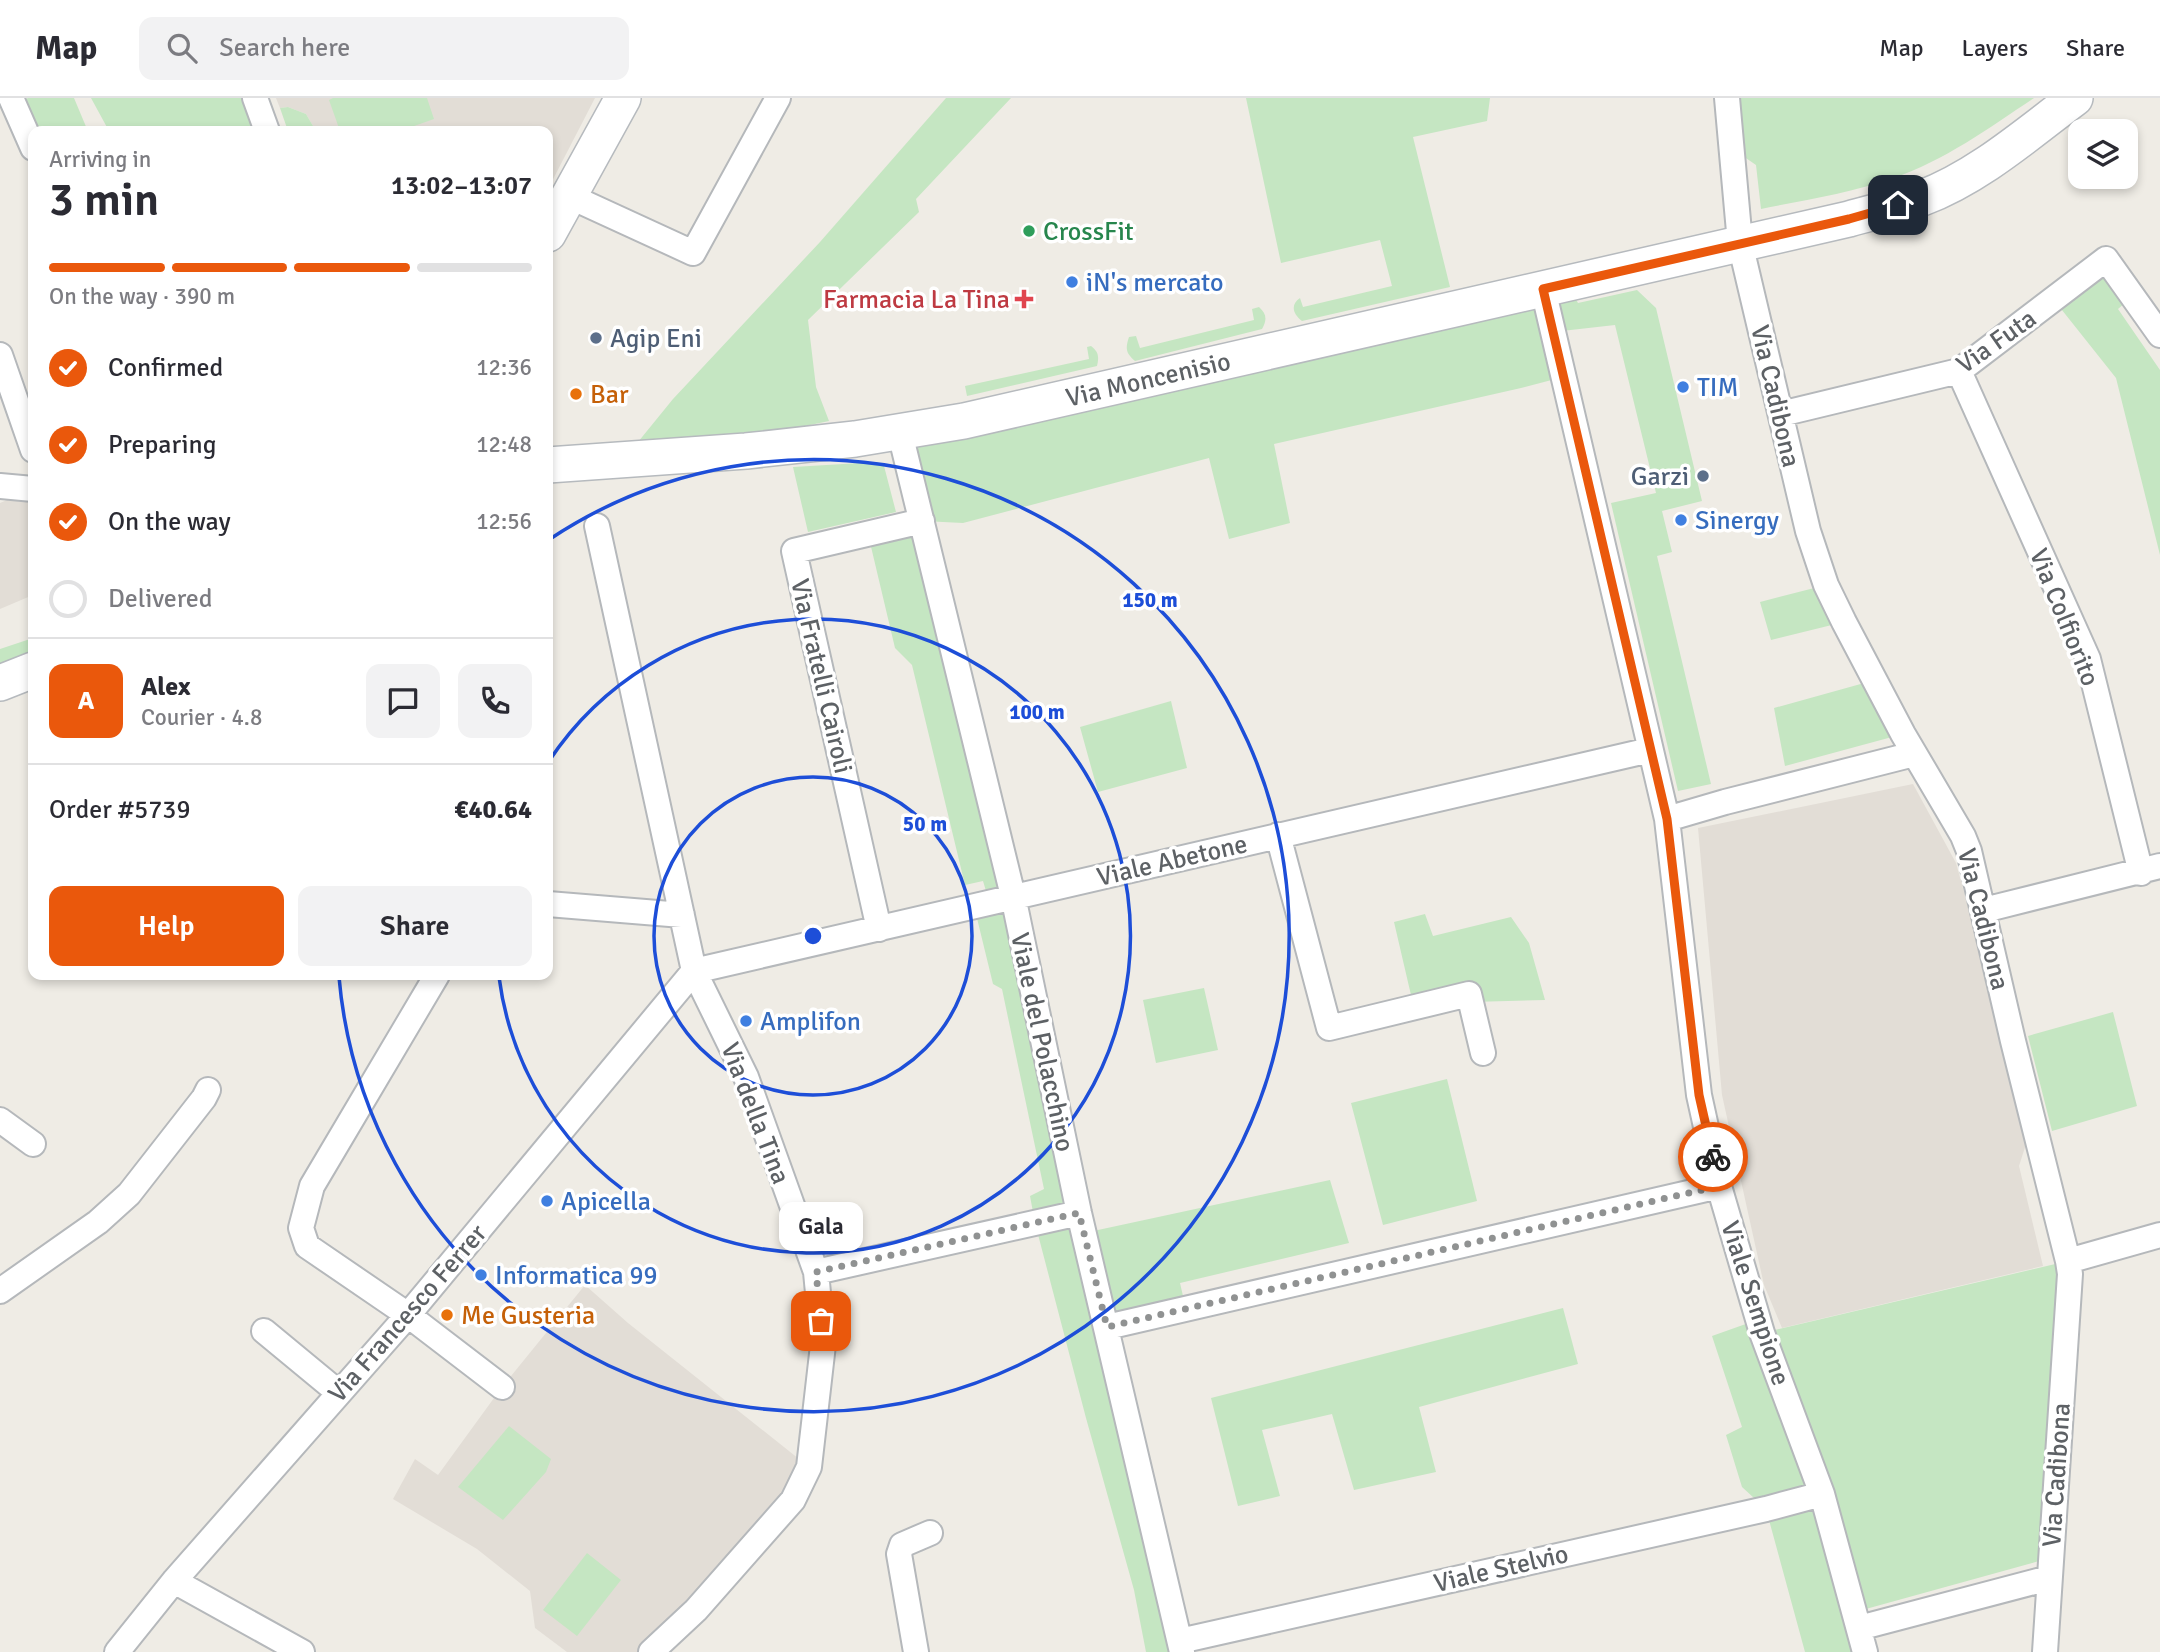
<!DOCTYPE html>
<meta charset="utf-8">
<style>
:root{--surface:#fff;--page:#f2f2f3;--text:#2b2b33;--muted:#7c7c81;--line:#e1e1e2;--accent:#ea580c}
body{margin:0;font-family:Signika,sans-serif;background:var(--page);color:var(--text);height:100vh;display:flex;flex-direction:column;font-size:26px;white-space:nowrap}
*{box-sizing:border-box;margin:0}
p{font-size:23px;color:var(--muted)}
.icon{flex:none;width:38px;height:38px;fill:none;stroke:currentColor;stroke-width:2;stroke-linecap:round;stroke-linejoin:round}
.map{position:relative;flex:1;overflow:hidden}
.panel{position:absolute;left:28px;top:28px;width:525px;height:854px;display:flex;flex-direction:column;background:var(--surface);border-radius:14px;box-shadow:0 4px 10px #0003}
.panel>*{flex:none}
.tools{position:absolute;left:2068px;top:21px;display:grid;gap:14px}
.tools a{display:grid;place-items:center;width:70px;height:70px;border-radius:14px;background:var(--surface);box-shadow:0 4px 10px #0003;font-size:35px}
.pin{position:absolute;display:grid;place-items:center;width:60px;height:60px;color:#fff;margin:-30px;border-radius:14px;box-shadow:0 4px 10px #0006}
.courier{position:absolute;display:grid;place-items:center;width:70px;height:70px;margin:-35px;border:5px solid #ea580c;border-radius:50%;background:#fff;color:#222;box-shadow:0 2px 9px #0007}
.bubble{position:absolute;height:49px;border-radius:14px;background:var(--surface);box-shadow:0 4px 10px #0003;font-size:23px;font-weight:600;line-height:49px;text-align:center}
.headline em{font-style:normal;font-weight:600}
.headline div{display:flex;flex-direction:column-reverse}
.headline{display:flex;align-items:center;justify-content:space-between;height:119px;padding:0 21px}
h1{font-size:46px;font-weight:600;line-height:52px}
.bar{display:grid;grid-template-columns:repeat(4,1fr);gap:10px 7px;align-content:center;height:84px;padding:0 21px}
.bar i{height:9px;border-radius:5px;background:var(--line)}
.bar .active{background:var(--accent)}
.bar p{grid-column:span 4}
.line{display:flex;align-items:center;gap:18px;padding:0 21px;border-top:2px solid var(--line)}
.line div{flex:1}
.round{display:grid;place-items:center;flex:none;width:74px;height:74px;border-radius:14px;background:var(--page)}
ol{padding:0 21px;list-style:none}
li{display:flex;align-items:center;gap:21px;height:77px}
li p{margin-inline-start:auto}
li .icon{padding:7px;border-radius:50%;background:var(--accent);color:#fff;stroke-width:4}
li:last-child{color:var(--muted)}
li i{width:38px;height:38px;border:4px solid var(--line);border-radius:50%}
.action{display:flex;gap:14px;margin-top:auto;padding:14px 21px}
.action a{flex:1;height:80px;border-radius:14px;background:var(--accent);color:#fff;font-size:28px;font-weight:600;line-height:80px;text-align:center}
.action a+a{background:var(--page);color:var(--text)}
header{display:flex;align-items:center;gap:42px;box-sizing:border-box;height:98px;padding:0 35px;background:var(--surface);border-bottom:2px solid var(--line)}
header strong{font-size:33px}
nav{display:flex;gap:38px;margin-inline-start:auto;font-size:24px}
.search{width:490px;height:63px;background:var(--page);display:flex;align-items:center;gap:18px;box-sizing:border-box;padding:0 24px;border-radius:14px;color:var(--muted);font-size:26px}
.map>svg:first-child{display:block}
.education{fill:#e2ddd6}
.green{fill:#c5e6c2}
.lines{fill:none;stroke-linecap:round;stroke-linejoin:round}
.street-casing{stroke:#b5b8bb;stroke-width:28}
.secondary-casing{stroke:#b6babe;stroke-width:38}
.street{stroke:#fff;stroke-width:24}
.secondary{stroke:#fff;stroke-width:35}
.done{stroke:#909292;stroke-width:7;stroke-dasharray:0 12.6}
.route{stroke:#ea580c;stroke-width:9}
.ring{fill:none;stroke:#1d4ed8;stroke-width:3.5}
.leisure-dot{fill:#2e9e5b;stroke:#fff;stroke-width:2.5}
.shop-dot{fill:#3f7fe0;stroke:#fff;stroke-width:2.5}
.health-dot{fill:#e0444e;stroke:#fff;stroke-width:2.5}
.service-dot{fill:#5c6f8a;stroke:#fff;stroke-width:2.5}
.food-dot{fill:#e8710a;stroke:#fff;stroke-width:2.5}
.labels{text-anchor:middle;stroke-width:7;stroke-linejoin:round;paint-order:stroke}
.leisure-label{font-size:26px;fill:#27864d;stroke:#fff;text-anchor:start}
.shop-label{font-size:26px;fill:#366cbe;stroke:#fff;text-anchor:start}
.health-label{font-size:26px;fill:#be3a42;stroke:#fff;text-anchor:end}
.service-label{font-size:26px;fill:#4e5e75;stroke:#fff;text-anchor:start}
.street-label{font-size:26px;fill:#5d6165;stroke:#fff}
.food-label{font-size:26px;fill:#c56008;stroke:#fff;text-anchor:start}
.centre{fill:#1d4ed8;stroke:#fff;stroke-width:3.5}
.ring-label{font-size:21px;text-anchor:middle;font-weight:bold;fill:#1d4ed8;stroke:#fff;stroke-width:7;stroke-linejoin:round;paint-order:stroke}
</style>
<header>
<strong>Map</strong>
<div class="search"><svg class="icon" aria-label="search" viewBox="0 0 24 24"><circle cx="10" cy="10" r="6"/><path d="M15 15l6 6"/></svg>Search here</div>
<nav><a>Map</a><a>Layers</a><a>Share</a></nav>
</header>
<div class="map">
<svg width="2160" height="1554" viewBox="0 0 2160 1554">
<rect width="100%" height="100%" fill="#efece5"/>
<!-- education -->
<path class="education" d="M276,0H595L548,91V33H316L306,16L288,9L280,10Z
M19,397L33,399V497L0,511V405Z
M1913,686L1956,765L1964,794L2027,1043L2019,1068L2043,1168L1782,1230L1764,1187L1722,997L1698,730Z
M585,1187L628,1225L809,1369L651,1554H567L535,1530L530,1493L477,1451L393,1401L415,1361L438,1377L502,1289Z"/>
<!-- green -->
<path class="green" d="M28,0H74L87,31L83,33H35L21,3Z
M91,0H244L255,33H109Z
M333,0H427L434,21L400,33H340L329,2Z
M946,0H1011L916,101L919,114L808,222L816,289L829,323L796,330L649,345L638,344L673,301L820,144Z
M1246,0H1490L1487,23L1413,39L1450,189L1302,223C1293,216 1290,207 1300,200L1303,209L1392,188L1380,142L1281,165Z
M1736,0H2034C1989,30 1944,63 1893,80C1851,95 1805,102 1761,111L1756,67L1740,56Z
M288,9L306,16L316,33H288L280,10Z
M2106,161L2133,198L2118,211L2160,272V457L2116,280L2054,202Z
M1567,185L1578,205L1637,192L1656,210L1702,403L1662,413L1672,454L1657,458L1711,686L1678,693L1611,405L1656,395L1615,227L1553,234L1563,279L1521,290L1274,346L1290,425L1229,441L1209,360L963,425L923,423L1084,1135L1330,1082L1349,1145L1180,1185L1186,1211L1107,1230L1182,1554H1146L1134,1492L1086,1320L1035,1125L1030,1098L1044,1091L1002,891L993,886L974,808L989,803L983,783L965,787L912,567L895,550L868,436L922,423L900,335Z
M1259,209C1267,216 1267,222 1262,231L1135,263C1126,255 1125,251 1129,239L1136,238L1140,250L1254,222L1252,211Z
M1091,248C1099,254 1099,259 1097,268L967,298L965,288L1089,261L1087,249Z
M877,364L884,368L896,414L808,434L793,369Z
M1826,487L1844,524L1771,542L1760,504Z
M33,540V563L0,575V551Z
M1875,582L1903,636L1785,668L1774,610Z
M1171,603L1187,670L1098,694L1080,629Z
M1425,816L1433,838L1511,819L1529,845L1545,902L1471,904L1414,910L1394,824Z
M1204,890L1218,952L1156,965L1143,902Z
M2113,914L2137,1008L2052,1033L2028,938Z
M1447,981L1477,1103L1383,1127L1351,1005Z
M2068,1163L2050,1460L1855,1514L1865,1554H1805L1766,1411L1742,1389L1726,1337L1742,1329L1712,1238L1757,1222L1762,1235Z
M1563,1210L1578,1266L1419,1309L1436,1374L1354,1392L1332,1316L1262,1332L1280,1398L1238,1408L1211,1300Z
M509,1328L551,1361L546,1374L503,1422L458,1389Z
M587,1455L621,1482L577,1538L543,1512Z"/>
<g class="lines">
<!-- street casing -->
<g class="street-casing">
<path id="street" d="M11,0L33,50
M255,0L267,33
M1727,0L1740,145L1808,433L1826,487L1844,524L1903,636L1963,738L1969,753L2013,943L2068,1163L2070,1176L2045,1554
M569,98L693,155L778,0
M1543,191L1667,721L1699,997L1719,1088L1762,1235L1822,1396L1865,1554
M0,257L33,352
M1959,273L2088,561L2141,775
M1781,316L1959,273L2106,161L2160,237
M900,335L1013,798L1079,1115L1182,1554
M0,388L33,391
M597,428L694,873L746,979L816,1174L823,1247L809,1369L793,1402L696,1512L651,1554
M1667,721L1725,704L1914,656
M1278,737L1329,930L1469,896L1483,955
M548,806L682,817
M1984,812L2160,768
M879,831L794,453L922,423
M694,873L1650,652
M437,877L312,1088L301,1130L307,1148L408,1217L502,1289
M0,1022L33,1046
M2068,1163L2160,1137
M816,1174L1079,1115
M0,1193L98,1124L129,1096L204,1000L208,992
M1107,1229L1719,1088
M264,1233L339,1295
M174,1483L302,1554
M1859,1530L2049,1480
M1180,1543L1766,1411L1822,1396
M117,1554L174,1483L408,1217L694,873
M916,1554L899,1456L902,1447L930,1435"/>
</g>
<!-- secondary casing -->
<g class="secondary-casing">
<path id="secondary" d="M548,136L623,0
M548,367L746,353L855,341L964,323L1849,121C1873,114 1898,109 1922,100C1978,79 2027,36 2075,0
M0,585L33,572"/>
</g>
<!-- street -->
<use href="#street" class="street"/>
<!-- secondary -->
<use href="#secondary" class="secondary"/>
</g>
<g class="lines">
<!-- done -->
<path class="done" d="M821,1223L816,1174L1079,1115L1107,1229L1719,1088L1713,1059"/>
<!-- route -->
<path class="route" d="M1713,1059L1699,997L1667,721L1543,191L1849,121L1898,107"/>
</g>
<!-- distance rings -->
<g class="ring">
<circle cx="813" cy="838" r="159"/>
<path d="M549 663A317 317 0 1 1 499 879"/>
<path d="M550 441A476 476 0 1 1 339 879"/>
</g>
<!-- markers -->
<circle class="leisure-dot" cx="1029" cy="133" r="7"/>
<g class="shop-dot">
<circle cx="1072" cy="184" r="7"/>
<circle cx="1683" cy="289" r="7"/>
<circle cx="1681" cy="422" r="7"/>
<circle cx="746" cy="923" r="7"/>
<circle cx="547" cy="1103" r="7"/>
<circle cx="481" cy="1177" r="7"/>
</g>
<path class="health-dot" d="M1020.5 190.5h7v7h7v7h-7v7h-7v-7h-7v-7h7z"/>
<g class="service-dot">
<circle cx="596" cy="240" r="7"/>
<circle cx="1703" cy="378" r="7"/>
</g>
<g class="food-dot">
<circle cx="576" cy="296" r="7"/>
<circle cx="447" cy="1217" r="7"/>
</g>
<g class="labels">
<!-- leisure labels -->
<g class="leisure-label">
<text x="1043" y="142">CrossFit</text>
</g>
<!-- shop labels -->
<g class="shop-label">
<text x="1086" y="193">iN's mercato</text>
<text x="1697" y="298">TIM</text>
<text x="1695" y="431">Sinergy</text>
<text x="760" y="932">Amplifon</text>
<text x="561" y="1112">Apicella</text>
<text x="495" y="1186">Informatica 99</text>
</g>
<!-- health labels -->
<g class="health-label">
<text x="1010" y="210">Farmacia La Tina</text>
</g>
<!-- service labels -->
<g class="service-label">
<text x="610" y="249">Agip Eni</text>
<text x="1689" y="387" text-anchor="end">Garzi</text>
</g>
<!-- street labels -->
<g class="street-label">
<text transform="translate(1996 243) rotate(-35)" y="9">Via Futa</text>
<text transform="translate(1148 281) rotate(-13)" y="9">Via Moncenisio</text>
<text transform="translate(1776 298) rotate(77)" y="9">Via Cadibona</text>
<text transform="translate(2065 519) rotate(68)" y="9">Via Colfiorito</text>
<text transform="translate(822 578) rotate(77)" y="9">Via Fratelli Cairoli</text>
<text transform="translate(1172 762) rotate(-13)" y="9">Viale Abetone</text>
<text transform="translate(1984 821) rotate(76)" y="9">Via Cadibona</text>
<text transform="translate(1043 944) rotate(78)" y="9">Viale del Polacchino</text>
<text transform="translate(756 1015) rotate(69)" y="9">Via della Tina</text>
<text transform="translate(1756 1205) rotate(72)" y="9">Viale Sempione</text>
<text transform="translate(407 1215) rotate(-49)" y="9">Via Francesco Ferrer</text>
<text transform="translate(2056 1377) rotate(-86)" y="9">Via Cadibona</text>
<text transform="translate(1501 1470) rotate(-13)" y="9">Viale Stelvio</text>
</g>
<!-- food labels -->
<g class="food-label">
<text x="590" y="305">Bar</text>
<text x="461" y="1226">Me Gusteria</text>
</g>
</g>
<circle cx="813" cy="838" r="10" class="centre"/>
<g class="ring-label">
<text x="1150" y="509">150 m</text>
<text x="1037" y="621">100 m</text>
<text x="925" y="733">50 m</text>
</g>
</svg>
<div class="tools">
<a><svg class="icon" aria-label="layers" viewBox="0 0 24 24"><path d="M12 4l9 5-9 5-9-5zM3 14l9 5 9-5"/></svg></a>
</div>
<div class="pin" style="left:821px;top:1223px;background:#ea580c"><svg class="icon" aria-label="bag" viewBox="0 0 24 24"><path d="M5 8h14l-1 12H6zM9 8a3 3 0 0 1 6 0"/></svg></div>
<div class="pin" style="left:1898px;top:107px;background:#1f2937"><svg class="icon" aria-label="home" viewBox="0 0 24 24"><path d="M3 11l9-7 9 7M6 9v11h12V9"/></svg></div>
<div class="courier" style="left:1713px;top:1059px"><svg class="icon" aria-label="bike" viewBox="0 0 24 24"><circle cx="6" cy="16" r="4"/><circle cx="18" cy="16" r="4"/><path d="M6 16l4-8h5l3 8M10 8l3 8H6M13 5h3"/></svg></div>
<div class="bubble" style="left:779px;top:1104px;width:84px">Gala</div>
<section class="panel">
<div class="headline"><div><h1>3 min</h1><p>Arriving in</p></div><em>13:02–13:07</em></div>
<div class="bar"><i class="active"></i><i class="active"></i><i class="active"></i><i></i><p>On the way · 390 m</p></div>
<ol>
<li><svg class="icon" aria-label="check" viewBox="0 0 24 24"><path d="M5 12l5 5 9-10"/></svg>Confirmed<p>12:36</p></li>
<li><svg class="icon" aria-label="check" viewBox="0 0 24 24"><path d="M5 12l5 5 9-10"/></svg>Preparing<p>12:48</p></li>
<li><svg class="icon" aria-label="check" viewBox="0 0 24 24"><path d="M5 12l5 5 9-10"/></svg>On the way<p>12:56</p></li>
<li><i></i>Delivered</li>
</ol>
<div class="line" style="height:126px"><b class="round" style="background:var(--accent);color:#fff">A</b><div><b>Alex</b><p>Courier · 4.8</p></div><a class="round"><svg class="icon" aria-label="chat" viewBox="0 0 24 24"><path d="M4 5h16v11H9l-5 4z"/></svg></a><a class="round"><svg class="icon" aria-label="phone" viewBox="0 0 24 24"><path d="M5 4h4l2 5-3 2q2 4 5 5l2-3 5 2v4C11 20 4 13 5 4z"/></svg></a></div>
<div class="line" style="height:91px"><div>Order #5739</div><b>€40.64</b></div>
<div class="action"><a>Help</a><a>Share</a></div>
</section>
</div>
